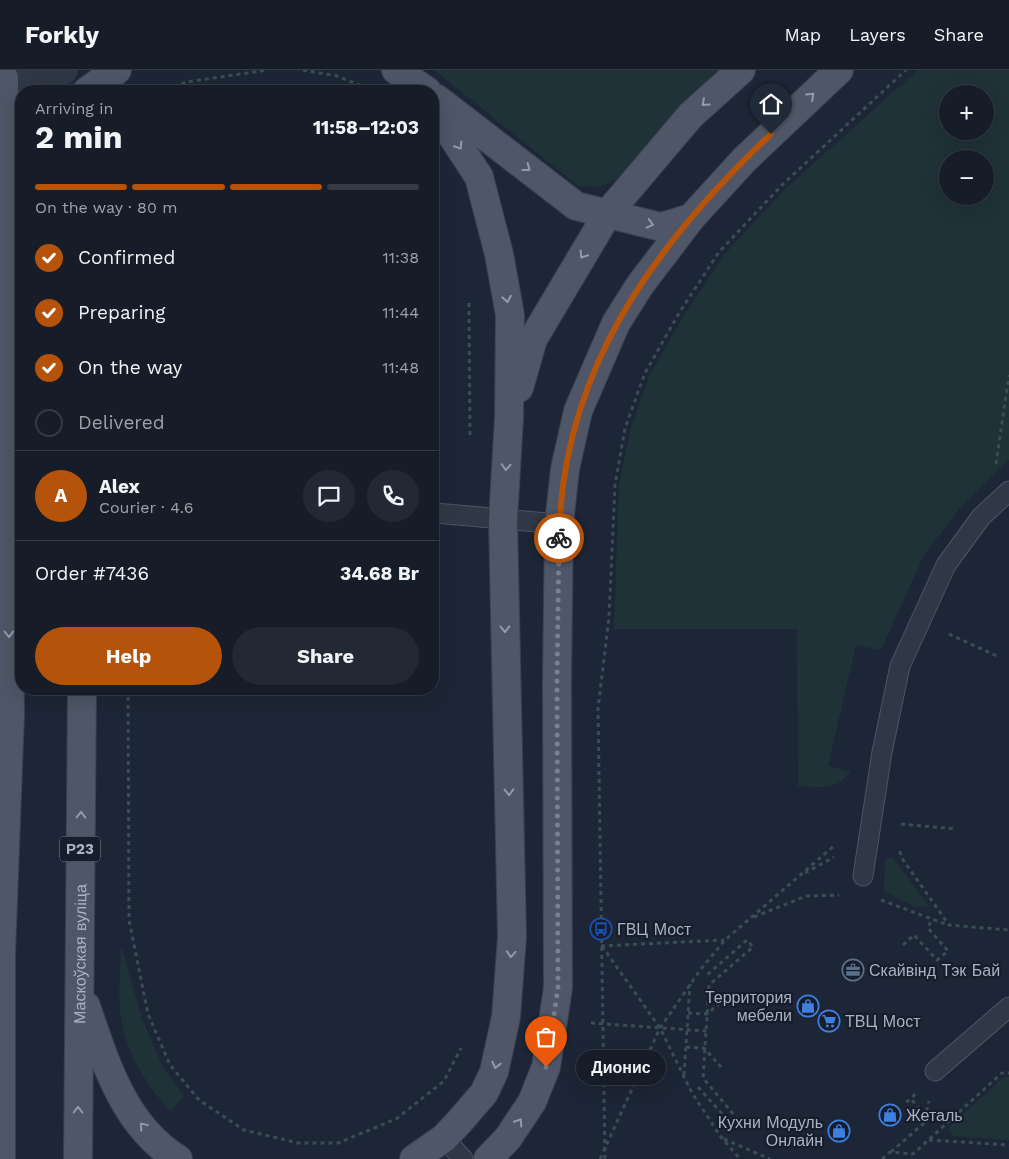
<!DOCTYPE html>
<meta charset="utf-8">
<style>
:root{--surface:#161c28;--page:#232934;--text:#f1f3f6;--muted:#9ea1a8;--line:#353a45;--accent:#b45309}
body{margin:0;font-family:"Work Sans",sans-serif;background:var(--page);color:var(--text);height:100vh;display:flex;flex-direction:column;font-size:19px;white-space:nowrap}
*{box-sizing:border-box;margin:0}
p{font-size:16px;color:var(--muted)}
.icon{flex:none;width:28px;height:28px;fill:none;stroke:currentColor;stroke-width:2;stroke-linecap:round;stroke-linejoin:round}
.map{position:relative;flex:1;overflow:hidden}
.details{position:absolute;left:15px;top:15px;width:424px;height:610px;display:flex;flex-direction:column;background:var(--surface);border-radius:20px;box-shadow:0 5px 20px #0002,0 0 0 1px var(--line)}
.details>*{flex:none}
.fabs{position:absolute;left:939px;top:15px;display:grid;gap:10px}
.fabs a{display:grid;place-items:center;width:55px;height:55px;border-radius:50%;background:var(--surface);box-shadow:0 5px 20px #0002,0 0 0 1px var(--line);font-size:25px}
.pin{position:absolute;display:grid;place-items:center;width:42px;height:42px;color:#fff;margin:-51px -21px;border-radius:50% 50% 50% 0;rotate:-45deg;box-shadow:0 0 5px #0007}
.pin .icon{rotate:45deg}
.courier{position:absolute;display:grid;place-items:center;width:50px;height:50px;margin:-25px;border:4px solid #b45309;border-radius:50%;background:#fff;color:#222;box-shadow:0 1px 6px #0007}
.bubble{position:absolute;height:35px;border-radius:18px;background:var(--surface);box-shadow:0 5px 20px #0002,0 0 0 1px var(--line);font-size:16px;font-weight:700;line-height:35px;text-align:center}
.headline em{font-style:normal;font-weight:700}
.headline div{display:flex;flex-direction:column-reverse}
.headline{display:flex;align-items:center;justify-content:space-between;height:85px;padding:0 20px}
h1{font-size:32px;font-weight:700;line-height:38px}
.bar{display:grid;grid-template-columns:repeat(4,1fr);gap:8px 5px;align-content:center;height:60px;padding:0 20px}
.bar i{height:6px;border-radius:4px;background:var(--line)}
.bar .current{background:var(--accent)}
.bar p{grid-column:span 4}
.line{display:flex;align-items:center;gap:12px;padding:0 20px;border-top:1px solid var(--line)}
.line div{flex:1}
.round{display:grid;place-items:center;flex:none;width:52px;height:52px;border-radius:26px;background:var(--page)}
ol{padding:0 20px;list-style:none}
li{display:flex;align-items:center;gap:15px;height:55px}
li p{margin-inline-start:auto}
li .icon{padding:5px;border-radius:50%;background:var(--accent);color:#fff;stroke-width:4}
li:last-child{color:var(--muted)}
li i{width:28px;height:28px;border:2px solid var(--line);border-radius:50%}
.cta{display:flex;gap:10px;margin-top:auto;padding:10px 20px}
.cta a{flex:1;height:58px;border-radius:30px;background:var(--accent);color:#fff;font-size:20px;font-weight:700;line-height:58px;text-align:center}
.cta a+a{background:var(--page);color:var(--text)}
header{display:flex;align-items:center;gap:30px;box-sizing:border-box;height:70px;padding:0 25px;background:var(--surface);border-bottom:1px solid var(--line)}
header strong{font-size:24px}
nav{display:flex;gap:28px;margin-inline-start:auto;font-size:18px}
.map>svg:first-child{display:block}
.green{fill:#1f3237;fill-rule:evenodd}
.lines{fill:none;stroke-linecap:round;stroke-linejoin:round}
.service-casing{stroke:#4d5565;stroke-width:21}
.primary-casing{stroke:#394150;stroke-width:30}
.path{stroke:#394e52;stroke-width:3;stroke-dasharray:4 4;stroke-linecap:butt}
.service{stroke:#303847;stroke-width:19}
.primary{stroke:#4e5667;stroke-width:28}
.minor-bridge-casing{stroke:#4d5565;stroke-width:30;stroke-linecap:butt}
.primary-bridge-casing{stroke:#394150;stroke-width:30;stroke-linecap:butt}
.minor-bridge{stroke:#303847;stroke-width:28}
.primary-bridge{stroke:#4e5667;stroke-width:28}
.oneway{stroke:#929bad}
.done{stroke:#788192;stroke-width:5;stroke-dasharray:0 9}
.route{stroke:#b45309;stroke-width:6}
.labels{text-anchor:middle;stroke-width:4.5;stroke-linejoin:round;paint-order:stroke}
.shield{fill:#161d2b;stroke:#7d8596;stroke-width:1}
.shield-label{font-size:15px;font-weight:bold;fill:#a9b2c4}
.poi-label{font-size:16px;fill:#a9b2c4;stroke:#161d2b;text-anchor:start}
.street-label{font-size:16px;fill:#a9b2c4;stroke:#161d2b}
</style>
<header>
<strong>Forkly</strong>
<nav><a>Map</a><a>Layers</a><a>Share</a></nav>
</header>
<div class="map">
<svg width="1009" height="1089" viewBox="0 0 1009 1089">
<rect width="100%" height="100%" fill="#1d2636"/>
<!-- green -->
<path class="green" d="M434,0H720L616,110L600,117L578,116Z
M918,0H1009V390L960,438L924,485L881,580L856,575L828,696L851,702C835,721 821,717 798,716L797,559H614L619,414L631,357L650,304L683,247L724,185L785,119ZM948,24H985V61H948ZM948,89H985V126H948Z
M893,788L930,837L913,836L884,821L885,789Z
M121,875L143,951L162,995L184,1026L171,1041C145,1015 124,978 120,942C118,920 121,897 121,875Z
M1004,1007H1009V1070L952,1066L949,1057Z"/>
<g class="lines">
<!-- service casing -->
<g class="service-casing">
<path id="service" d="M435,443L559,454
M863,806L882,682L900,596L946,495L981,447L1009,421
M935,1001L1009,937
M444,1068L463,1089"/>
</g>
<!-- primary casing -->
<g class="primary-casing">
<g id="primary">
<path d="M396,0L427,21"/>
<path d="M87,21L117,0"/>
<path d="M437,29L576,136L661,157L691,148"/>
<path d="M519,318L533,269L608,143L691,45L741,0"/>
<path d="M86,936C105,992 124,1056 178,1089"/>
<path d="M1,1089V883L10,644"/>
<path id="s1" d="M78,1089L82,619"/>
<path d="M414,1089L444,1068L460,1051L484,1023L494,1002L506,947L512,867L503,450L509,348L510,245L499,184L479,107L432,35"/>
<path d="M488,1089L508,1068L532,1032L546,997L558,918L557,611L559,454L565,399L578,341L616,253L640,215L691,148L744,90L839,0"/>
</g>
</g>
<!-- path -->
<path class="path" d="M303,0L337,6L364,17
M167,21L186,12L268,0
M469,233L470,367
M996,394L1009,305
M949,564L999,587
M128,619L129,850L148,944L170,995L199,1030L244,1060L298,1073H338L396,1049L444,1011L461,978
M901,754L956,759
M900,781L901,787L949,855L1009,860
M805,803L834,787
M881,830L948,855
M754,847L806,826L839,825
M903,875L914,865L937,890L948,881L928,858L932,848
M601,876L724,870
M602,876L660,958L692,1023L721,1067L740,1089
M688,943L707,944L726,928
M591,953L706,961
M686,977L704,978L721,997
M684,1005L690,914
M698,1017L734,1057L740,1052L703,1008L709,915L753,877L747,870L707,905
M915,1024L911,1029L926,1046
M906,1032L911,1029
M724,1069L770,1089
M929,1070L1009,1075
M891,1082L924,1053L929,1031
M600,1089L660,958L701,899L725,870L835,775
M605,1089L598,639L609,547L615,415L625,358L645,303L679,243L719,182L782,115L906,0
M882,1089L890,1082L913,1084L1002,1003H1009"/>
<!-- service -->
<use href="#service" class="service"/>
<!-- primary -->
<use href="#primary" class="primary"/>
<!-- minor-bridge casing -->
<g class="minor-bridge-casing">
<path id="minor-bridge" d="M4,8L64,0"/>
</g>
<!-- primary-bridge casing -->
<g class="primary-bridge-casing">
<path id="primary-bridge" d="M4,8L10,644"/>
</g>
<!-- minor-bridge -->
<use href="#minor-bridge" class="minor-bridge"/>
<!-- primary-bridge -->
<use href="#primary-bridge" class="primary-bridge"/>
</g>
<!-- one-way arrows -->
<defs><path id="oneway-chevron" d="M-2-3.5L2.5 0L-2 3.5" fill="none" stroke-width="1.6" stroke-linecap="round" stroke-linejoin="round" transform="scale(1.25)"/></defs>
<g class="oneway">
<use href="#oneway-chevron" transform="translate(811 26) rotate(-43)"/>
<use href="#oneway-chevron" transform="translate(705 33) rotate(138)"/>
<use href="#oneway-chevron" transform="translate(459 76) rotate(57)"/>
<use href="#oneway-chevron" transform="translate(527 98) rotate(37)"/>
<use href="#oneway-chevron" transform="translate(650 154) rotate(15)"/>
<use href="#oneway-chevron" transform="translate(583 185) rotate(122)"/>
<use href="#oneway-chevron" transform="translate(507 229) rotate(80)"/>
<use href="#oneway-chevron" transform="translate(506 397) rotate(93)"/>
<use href="#oneway-chevron" transform="translate(505 559) rotate(89)"/>
<use href="#oneway-chevron" transform="translate(9 564) rotate(89)"/>
<use href="#oneway-chevron" transform="translate(509 722) rotate(89)"/>
<use href="#oneway-chevron" transform="translate(81 745) rotate(-89)"/>
<use href="#oneway-chevron" transform="translate(511 884) rotate(94)"/>
<use href="#oneway-chevron" transform="translate(496 995) rotate(103)"/>
<use href="#oneway-chevron" transform="translate(78 1040) rotate(-90)"/>
<use href="#oneway-chevron" transform="translate(519 1052) rotate(-57)"/>
<use href="#oneway-chevron" transform="translate(143 1056) rotate(-130)"/>
</g>
<g class="lines">
<!-- done -->
<path class="done" d="M546,997L558,918L557,611L559,468"/>
<!-- route -->
<path class="route" d="M559,468C562,300 654,175 771,64"/>
</g>
<!-- icons -->
<defs>
<g id="bus-ring" transform="scale(1.125)"><circle r="9.5" fill="#161d2b" stroke="#1a4fb4" stroke-width="1.5"/><path d="M-5-6H5V4H4V6H2V4H-2V6H-4V4H-5ZM-3.5-4V0h7V-4ZM-3.5 1.2v1.5H-2V1.2ZM2 1.2v1.5H3.5V1.2Z" fill="#1a4fb4"/></g>
<g id="office-ring" transform="scale(1.125)"><circle r="9.5" fill="#161d2b" stroke="#5c6f8a" stroke-width="1.5"/><path d="M-6-3h4V-5.5h4V-3h4V5H-6ZM-1-4.5V-3h2v-1.5ZM-6 0V1H6V0Z" fill="#5c6f8a"/></g>
<g id="shop-ring" transform="scale(1.125)"><circle r="9.5" fill="#161d2b" stroke="#3f7fe0" stroke-width="1.5"/><path d="M-5-2.5h2.3a2.7 3.5 0 0 1 5.4 0H5L5.5 6h-11ZM-1.5-2.5h3a1.5 2.3 0 0 0-3 0Z" fill="#3f7fe0"/></g>
<g id="supermarket-ring" transform="scale(1.125)"><circle r="9.5" fill="#161d2b" stroke="#3f7fe0" stroke-width="1.5"/><path d="M-6-5.5h2.5l.6 2H6L4.5 2H-2.5L-4.4-4H-6ZM-1.5 3.2a1.3 1.3 0 1 0 .1 0ZM3 3.2a1.3 1.3 0 1 0 .1 0Z" fill="#3f7fe0"/></g>
</defs>
<g fill-rule="evenodd">
<use href="#bus-ring" x="601" y="859"/>
<use href="#office-ring" x="853" y="900"/>
<use href="#shop-ring" x="808" y="936"/>
<use href="#supermarket-ring" x="829" y="951"/>
<use href="#shop-ring" x="890" y="1045"/>
<use href="#shop-ring" x="839" y="1061"/>
</g>
<g class="labels">
<!-- shield labels -->
<rect class="shield" x="60" y="766.5" width="40" height="25" rx="4"/>
<g class="shield-label">
<text x="80" y="784">Р23</text>
</g>
<!-- poi labels -->
<g class="poi-label">
<text x="617" y="865">ГВЦ Мост</text>
<text x="869" y="906">Скайвінд Тэк Бай</text>
<text x="792" y="933" text-anchor="end">Территория<tspan x="792" dy="18">мебели</tspan></text>
<text x="845" y="957">ТВЦ Мост</text>
<text x="906" y="1051">Жеталь</text>
<text x="823" y="1058" text-anchor="end">Кухни Модуль<tspan x="823" dy="18">Онлайн</tspan></text>
</g>
<!-- street labels -->
<g class="street-label">
<text dy="6" stroke="none"><textPath href="#s1" startOffset="205">Маскоўская вуліца</textPath></text>
</g>
</g>
</svg>
<div class="fabs">
<a>+</a>
<a>−</a>
</div>
<div class="pin" style="left:546px;top:997px;background:#ea580c"><svg class="icon" aria-label="bag" viewBox="0 0 24 24"><path d="M5 8h14l-1 12H6zM9 8a3 3 0 0 1 6 0"/></svg></div>
<div class="pin" style="left:771px;top:64px;background:#1f2937"><svg class="icon" aria-label="home" viewBox="0 0 24 24"><path d="M3 11l9-7 9 7M6 9v11h12V9"/></svg></div>
<div class="courier" style="left:559px;top:468px"><svg class="icon" aria-label="bike" viewBox="0 0 24 24"><circle cx="6" cy="16" r="4"/><circle cx="18" cy="16" r="4"/><path d="M6 16l4-8h5l3 8M10 8l3 8H6M13 5h3"/></svg></div>
<div class="bubble" style="left:576px;top:980px;width:90px">Дионис</div>
<section class="details">
<div class="headline"><div><h1>2 min</h1><p>Arriving in</p></div><em>11:58–12:03</em></div>
<div class="bar"><i class="current"></i><i class="current"></i><i class="current"></i><i></i><p>On the way · 80 m</p></div>
<ol>
<li><svg class="icon" aria-label="check" viewBox="0 0 24 24"><path d="M5 12l5 5 9-10"/></svg>Confirmed<p>11:38</p></li>
<li><svg class="icon" aria-label="check" viewBox="0 0 24 24"><path d="M5 12l5 5 9-10"/></svg>Preparing<p>11:44</p></li>
<li><svg class="icon" aria-label="check" viewBox="0 0 24 24"><path d="M5 12l5 5 9-10"/></svg>On the way<p>11:48</p></li>
<li><i></i>Delivered</li>
</ol>
<div class="line" style="height:90px"><b class="round" style="background:var(--accent);color:#fff">A</b><div><b>Alex</b><p>Courier · 4.6</p></div><a class="round"><svg class="icon" aria-label="chat" viewBox="0 0 24 24"><path d="M4 5h16v11H9l-5 4z"/></svg></a><a class="round"><svg class="icon" aria-label="phone" viewBox="0 0 24 24"><path d="M5 4h4l2 5-3 2q2 4 5 5l2-3 5 2v4C11 20 4 13 5 4z"/></svg></a></div>
<div class="line" style="height:65px"><div>Order #7436</div><b>34.68 Br</b></div>
<div class="cta"><a>Help</a><a>Share</a></div>
</section>
</div>
